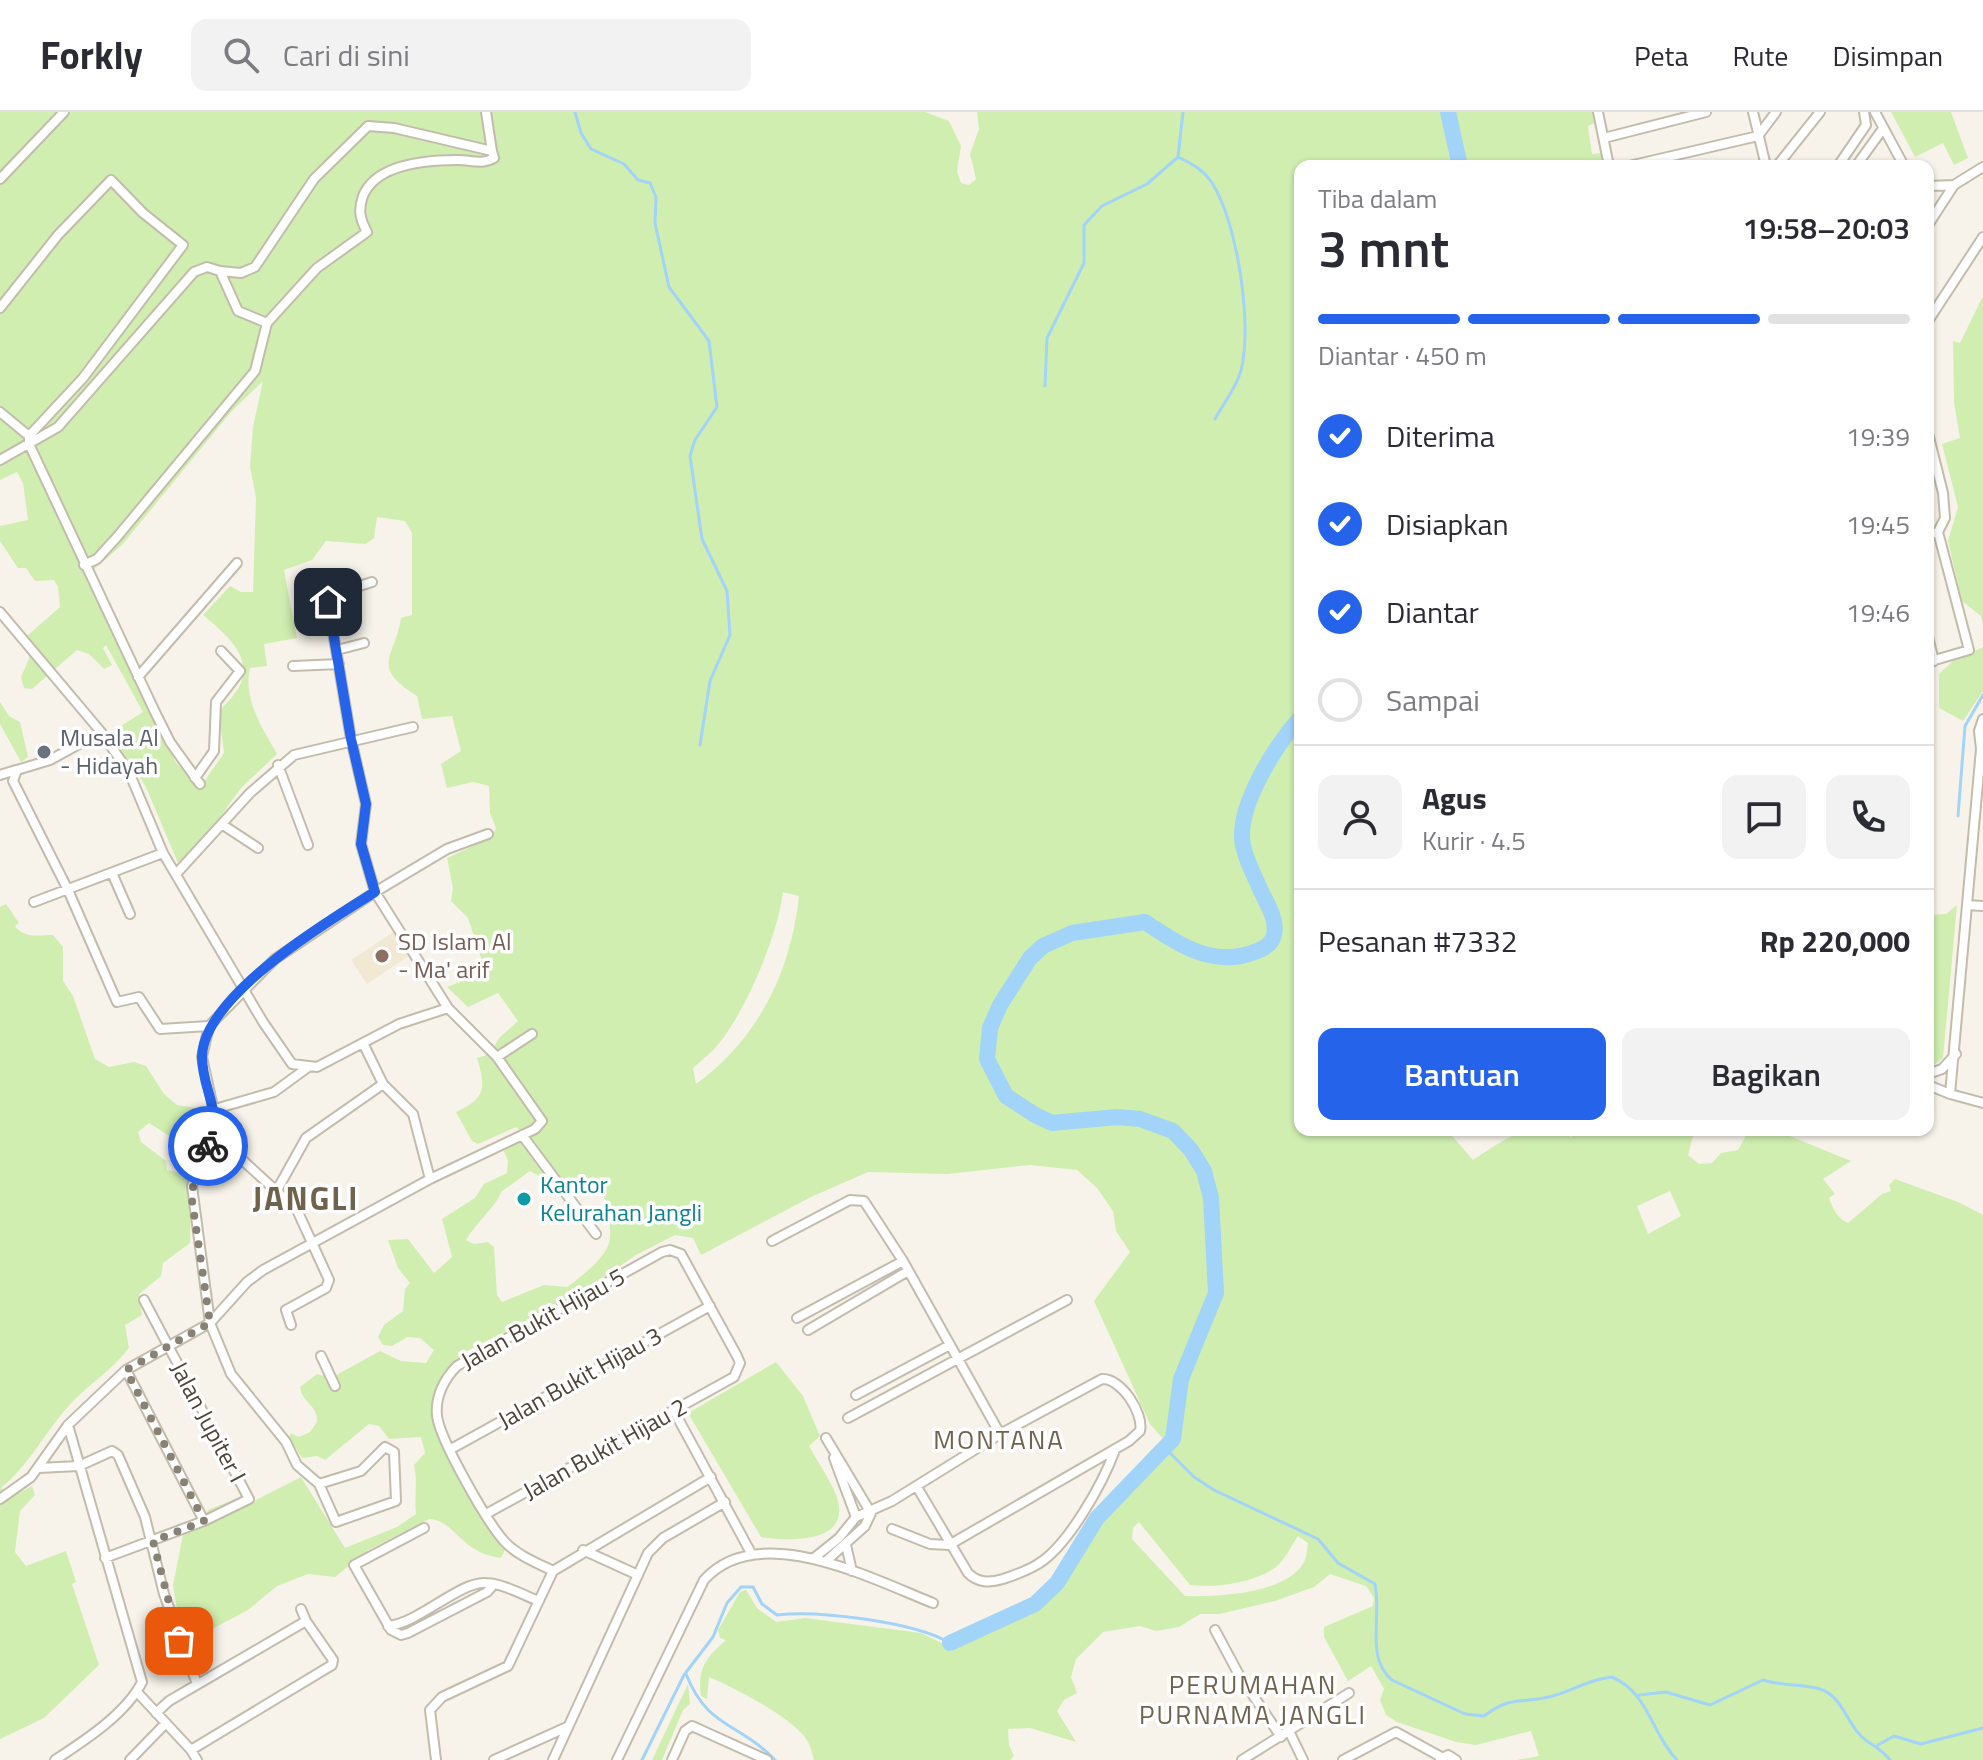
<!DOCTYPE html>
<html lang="id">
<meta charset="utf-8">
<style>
:root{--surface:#fff;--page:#f2f2f3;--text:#2b2b33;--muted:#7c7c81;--line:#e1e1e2;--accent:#2563eb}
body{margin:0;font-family:"Titillium Web",sans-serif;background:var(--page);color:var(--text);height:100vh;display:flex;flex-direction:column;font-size:30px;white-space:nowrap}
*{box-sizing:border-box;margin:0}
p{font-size:26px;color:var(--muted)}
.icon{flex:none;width:44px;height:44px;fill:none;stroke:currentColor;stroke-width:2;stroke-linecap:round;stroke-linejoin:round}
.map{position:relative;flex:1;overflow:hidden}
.panel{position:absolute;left:1294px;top:48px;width:640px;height:976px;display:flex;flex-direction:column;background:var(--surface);border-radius:16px;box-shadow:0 2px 6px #0004}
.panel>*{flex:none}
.pin{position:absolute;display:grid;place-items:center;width:68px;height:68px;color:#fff;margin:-34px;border-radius:16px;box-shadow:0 4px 12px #0006}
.courier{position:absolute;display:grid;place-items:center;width:80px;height:80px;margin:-40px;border:6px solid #2563eb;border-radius:50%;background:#fff;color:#222;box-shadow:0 2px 10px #0007}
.headline em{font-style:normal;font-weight:600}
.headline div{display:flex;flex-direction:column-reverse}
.headline{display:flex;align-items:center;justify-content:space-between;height:136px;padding:0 24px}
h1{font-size:52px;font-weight:600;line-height:60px}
.bar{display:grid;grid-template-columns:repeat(4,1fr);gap:12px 8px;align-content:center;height:96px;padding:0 24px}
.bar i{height:10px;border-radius:6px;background:var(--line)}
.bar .current{background:var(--accent)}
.bar p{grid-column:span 4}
.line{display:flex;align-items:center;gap:20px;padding:0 24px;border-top:2px solid var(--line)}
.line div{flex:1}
.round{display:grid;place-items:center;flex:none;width:84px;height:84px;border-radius:16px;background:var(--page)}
ol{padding:0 24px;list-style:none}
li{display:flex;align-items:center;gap:24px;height:88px}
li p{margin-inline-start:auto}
li .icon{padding:8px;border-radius:50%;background:var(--accent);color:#fff;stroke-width:4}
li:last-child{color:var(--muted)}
li i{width:44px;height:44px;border:4px solid var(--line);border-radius:50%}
.action{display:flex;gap:16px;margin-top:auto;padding:16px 24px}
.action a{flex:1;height:92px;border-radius:16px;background:var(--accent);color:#fff;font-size:32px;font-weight:600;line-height:92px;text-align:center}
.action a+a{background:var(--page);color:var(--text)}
header{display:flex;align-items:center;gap:48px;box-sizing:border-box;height:112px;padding:0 40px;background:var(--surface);border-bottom:2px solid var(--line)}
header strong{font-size:38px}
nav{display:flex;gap:44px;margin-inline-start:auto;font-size:28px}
.search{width:560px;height:72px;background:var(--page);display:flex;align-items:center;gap:20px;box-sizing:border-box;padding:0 28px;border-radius:16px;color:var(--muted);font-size:30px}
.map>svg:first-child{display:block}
.industrial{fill:#e9e5df}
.education{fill:#f1e9d3}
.green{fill:#d0eeb0;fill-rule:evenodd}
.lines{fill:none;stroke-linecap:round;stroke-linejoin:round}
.stream{stroke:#a2d3f8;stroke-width:3}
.river{stroke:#a2d3f8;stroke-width:16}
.street-casing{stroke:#c3bcac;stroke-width:12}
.street{stroke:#fff;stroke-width:8}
.done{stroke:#888176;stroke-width:8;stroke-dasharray:0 14.4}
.route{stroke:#2563eb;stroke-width:10}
.worship-dot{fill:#6b7280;stroke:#fff;stroke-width:3}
.education-dot{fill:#8d6e63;stroke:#fff;stroke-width:3}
.culture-dot{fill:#0f9aa8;stroke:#fff;stroke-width:3}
.labels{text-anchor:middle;stroke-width:7;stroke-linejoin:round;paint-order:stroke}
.worship-label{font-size:24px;fill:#5b616d;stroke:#fff;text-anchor:start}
.education-label{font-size:24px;fill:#785e54;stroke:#fff;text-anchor:start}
.culture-label{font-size:24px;fill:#0d838f;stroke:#fff;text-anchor:start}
.street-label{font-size:24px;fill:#4c4437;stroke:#fff}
.neighbourhood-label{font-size:26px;letter-spacing:2px;fill:#70634d;stroke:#fff}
.district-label{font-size:32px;font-weight:bold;letter-spacing:2px;fill:#70634d;stroke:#fff}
</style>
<header>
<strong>Forkly</strong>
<div class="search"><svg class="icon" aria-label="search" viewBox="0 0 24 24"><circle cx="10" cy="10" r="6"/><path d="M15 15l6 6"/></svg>Cari di sini</div>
<nav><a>Peta</a><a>Rute</a><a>Disimpan</a></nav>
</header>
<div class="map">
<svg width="1983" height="1648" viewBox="0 0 1983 1648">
<rect width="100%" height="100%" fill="#f7f3ea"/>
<!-- industrial -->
<path class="industrial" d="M223,1037L234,1055L219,1069L204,1053Z"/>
<!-- education -->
<path class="education" d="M398,817L413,841L367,872L351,848Z"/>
<!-- green -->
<path class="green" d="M0,0H925L949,9L961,34L957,59L961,71L969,73L976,67L970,42L979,17L977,0H1593L1595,11L1588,14L1592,42L1601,41L1602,54H1300V1018H1447L1473,1048C1504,1027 1534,1005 1571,1025L1579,1018H1647L1693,1024L1688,1043L1699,1052L1712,1051L1721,1041L1738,1038L1749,1018H1775L1851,1049L1823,1067L1835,1082L1829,1086C1833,1097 1837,1106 1848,1111L1882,1082L1891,1079L1889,1073L1895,1067L1958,1090L1983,1103V1648H1517L1539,1644L1531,1619L1476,1633L1456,1630L1397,1610L1386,1603L1380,1588L1384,1577L1371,1554L1348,1569L1324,1525V1515L1373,1494L1374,1486L1366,1474L1330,1462L1314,1475L1275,1489L1219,1502H1200L1179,1515L1156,1519L1140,1514L1103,1520L1076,1547L1071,1565L1077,1581L1064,1588L1057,1599L1076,1630L1030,1616L1008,1617L1009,1633L1014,1644L1010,1648H814C812,1642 811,1635 808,1630C796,1607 733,1575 709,1565L707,1587L701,1584C697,1556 706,1546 726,1528L720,1526L718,1518L740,1480L746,1478L757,1496L776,1510L805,1506L921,1521L950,1535L972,1521L1023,1505L1038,1496L1064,1466L1076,1443L1166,1330L1150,1312L1094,1189L1130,1140L1116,1119L1113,1099L1097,1076L1077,1058L1030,1053L947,1062L868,1060L811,1085L701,1143L693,1126L675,1123L636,1143L577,1183L467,1239L439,1269L431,1296L441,1327L505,1438L501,1446C460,1441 455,1408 429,1407L368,1438L335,1465L308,1462L277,1474L248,1498L214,1516L196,1520L187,1516L178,1502L175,1486L173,1473L183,1423L199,1417L208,1398L240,1385L250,1391L301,1365L345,1436L397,1415L416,1402C414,1384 418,1371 414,1353L425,1341L421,1325L389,1327L379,1314L369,1312L325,1348L317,1344L302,1346L289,1325L291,1321L299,1325L310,1320L317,1310C318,1293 302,1291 300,1275L317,1262L331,1266L380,1239L401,1249L426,1251L434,1238L420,1226L407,1225L392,1234L383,1233L378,1225L384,1213L403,1199L405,1177L410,1171L398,1156L388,1128L408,1127L434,1161L452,1145L442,1107L475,1086L484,1072L507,1061L508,1049L503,1037L528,1025L516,1015L478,1032L472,1029L456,1000C486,986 486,976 477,946L490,942L499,926L518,909L498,881L468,895L447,875L480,862L481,846L468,806L451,789L453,776L447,746L492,725L496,716L490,701L489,674L473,670L447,676L441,652L461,639L452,604L422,607L417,584C369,554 395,546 401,506L412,503V421L405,409L377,405L374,426L366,432L326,429L312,448L284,458L297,526L264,532L267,554L250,556C243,587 262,616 277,642L241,676L204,727L178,751L146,675L110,621L143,600L106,533L103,536L112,553L104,557L89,542L77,538L32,577L24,576L21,565L29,547L27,524L60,495L58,475L54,468L35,469L26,456H18L0,429V414L28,408L23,371L17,360L0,368ZM263,269L253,315L250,355L256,386L253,480H241L230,474L203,503C227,523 259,549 235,581C230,589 223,593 219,601L224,641L199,677L175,649L85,465L122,433L231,300ZM783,780L799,784C791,860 758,927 696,972L693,956C700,949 710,942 716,935C745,902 778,823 783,780ZM530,1059L556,1074C565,1072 577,1067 586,1067C608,1070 613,1116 609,1131C605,1146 580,1166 567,1175L544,1173L502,1190L497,1183L494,1135L488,1130L474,1132L466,1128C475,1112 498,1092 501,1080ZM1670,1079L1681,1104L1648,1122L1637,1094ZM1139,1410L1190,1473C1216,1476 1254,1471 1276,1455C1285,1448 1291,1434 1298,1424L1308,1431C1307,1436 1307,1445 1304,1450C1287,1482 1217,1485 1185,1484L1132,1427L1133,1416Z
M1891,0H1951L1968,46L1954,53L1943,31L1915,45Z
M1983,184V513L1981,504L1962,489L1948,429L1958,395L1942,332L1960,326L1954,290L1953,229L1960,231Z
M1983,535V579L1963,609L1939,596V562L1953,549Z
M0,590L9,604L20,610L28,645L21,650L0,612Z
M6,792L19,811L15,814C25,827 38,823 53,823L63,835V869L73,884L95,947L109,955L134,950L146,954L164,982L177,993L228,1001L225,1015L209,1018L194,1016L184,1026L171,1025L149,1011L138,1020L141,1030L166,1049L167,1058L192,1063L190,1131L163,1151L161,1164L139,1182L142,1203L125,1213L129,1236C111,1260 84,1275 65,1298C43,1324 28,1354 1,1376L11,1385L32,1374L35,1383L20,1399L15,1440L26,1454L66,1439L76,1470L72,1472L99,1553L44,1606L0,1627V795Z
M1957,793L1943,946L1928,957V803L1946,802Z
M776,1250L803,1284L820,1324L809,1334C817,1349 827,1363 834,1378C858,1431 794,1430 761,1425L688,1301Z
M688,1572L690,1592L683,1598L662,1648H652Z"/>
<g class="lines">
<!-- stream -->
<path class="stream" d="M575,0L581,21L591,37L624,52L638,68L650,71L656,85L655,111L669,175L709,229L717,295L695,328L690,344L702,427L727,479L730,523L710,569L700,633
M1178,45C1192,52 1203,57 1212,71C1237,109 1253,213 1241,258C1237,275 1223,292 1215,307
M1045,274L1047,226L1084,151V113L1102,94L1147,72L1178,45L1183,0
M1958,704L1965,614L1983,583
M1165,1336L1194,1365L1214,1378L1318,1427L1338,1451L1375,1472C1382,1507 1365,1545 1392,1568L1465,1602L1484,1604C1510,1585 1515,1591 1544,1586C1569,1582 1584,1568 1612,1565C1649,1581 1651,1621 1677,1648
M686,1562C708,1617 737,1609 775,1648
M1639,1583L1666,1580L1710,1593L1763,1568C1782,1574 1802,1572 1820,1577C1843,1585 1845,1608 1861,1624C1871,1634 1879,1634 1890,1648
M1878,1633L1894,1624L1921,1632L1983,1616
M642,1648L684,1563L713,1525L727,1491L741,1475H753L762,1492L777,1503C818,1498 915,1510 950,1531"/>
<!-- river -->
<path class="river" d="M1448,0L1460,54
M950,1531L1035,1492L1057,1471L1097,1406L1173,1327L1181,1267L1216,1181L1211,1086L1204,1059L1191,1038L1173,1019L1140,1007L1117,1005L1052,1011L1035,1003L1006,984L987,947L990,916L1000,893L1030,846L1043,834L1072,821L1145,810C1180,833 1214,857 1257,839C1265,836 1272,832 1274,823C1278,808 1266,790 1260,777C1253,760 1243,743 1242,725C1241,688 1276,633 1300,606"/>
<!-- street casing -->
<g class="street-casing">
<path id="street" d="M486,0L492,39
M1598,0L1609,54
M1753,0L1766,54
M1875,0L1904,54
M1604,26L1706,0
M1629,54L1758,24L1776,0
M1777,54L1820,0
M1838,54L1866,13L1864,0
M1856,54L1882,18
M0,67L64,0
M1928,74L1954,73
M1928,113L1954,73L1983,55
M220,159L241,161L255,155L314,67L368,14L394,16L492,39L494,46C482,53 472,48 458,48C427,48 376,52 363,84C358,98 360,107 367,120L317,156L267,211
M0,196L58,123L111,68L143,101L183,133L83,266L29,324
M1928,209L1983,125
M0,300L29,324V332L155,600L170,630L200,672
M1928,321L1943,381L1945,406L1938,420L1928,423
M0,348L58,315L194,160L207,155L220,159L238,199L267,211L255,259L117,425L97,447L84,453
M0,500L101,620L129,660L163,741L263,910L292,952L317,955L399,912L448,896L497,945L542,1009L535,1017L430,1067L263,1158L247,1170L210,1211L126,1258L68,1313L31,1365L0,1387
M1928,525L1934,549
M337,538L364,531
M1928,550L1969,538L1938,420
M293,554L339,552
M138,565L237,451
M1983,607L1979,619L1981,637L1950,982L1983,991
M101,620L50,648L17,658L13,669L68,778L117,890L139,885L160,917L209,914
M278,653L308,733
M0,663L16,658
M195,666L214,639L216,590L240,559L221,539
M223,713L258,736
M112,761L130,802
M176,762L250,681L294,643L413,615
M34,790L163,741
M1967,793L1983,794
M448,896L375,780L447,737L488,722
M363,931L383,972L413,1002L430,1067
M497,945L532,922
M1928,962L1942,957L1956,942
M1928,973L1950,982
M215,997L274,980L307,956
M214,1022L297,1098L329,1168L326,1176L286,1198L291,1213
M522,1023L596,1122
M277,1078L306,1026L383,972
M772,1129L850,1088L864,1089L903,1149L1000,1322
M797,1206L903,1149
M808,1218L908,1159
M321,1244L335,1274
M126,1258L204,1409
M856,1283L948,1234
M674,1299L751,1441
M848,1306L1067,1188
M451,1337L710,1194
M834,1346L856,1405
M38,1356L79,1354L112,1339L118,1343L145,1405L164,1482L197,1572
M319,1372L361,1359L385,1335L394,1340L396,1389L336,1410L319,1372L297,1353L286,1330L231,1262L210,1211L192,1074L216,1009L202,945L209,914L275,847L375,780L361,732L366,692L351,627L328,490L331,483L372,470
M917,1375L968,1461C978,1471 989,1471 1003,1467C1015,1463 1027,1459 1038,1452C1068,1434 1103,1371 1115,1338
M486,1402L734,1265L740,1251L737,1244L681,1142L670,1138L662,1140L457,1254C444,1267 435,1285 437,1304C440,1328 488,1412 505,1430C517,1443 537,1451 553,1459
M856,1405L892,1389L1000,1322L1102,1267C1121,1266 1144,1301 1140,1319L1129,1329L949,1433L930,1432L892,1417
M424,1416L354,1453L391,1518L401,1523L408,1521L487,1480L494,1472
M846,1433L852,1459
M583,1438L638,1463
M105,1446L204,1409L249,1387L144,1188
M814,1446L839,1426L856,1405
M825,1450L865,1414L871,1401L826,1326
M388,1514C419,1511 459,1470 485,1471C502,1471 523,1483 539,1489
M1215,1518L1238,1561L1281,1625
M137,1580L191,1638L197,1648
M156,1601L169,1589L306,1509L301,1497
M1290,1621L1303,1648
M191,1638L332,1553L333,1548L306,1509
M1440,1647L1448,1643L1456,1648
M55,1648C84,1629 126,1602 142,1570L68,1313
M130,1648L166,1611
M436,1648L430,1598L442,1585L508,1554L553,1459L711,1365
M494,1648L567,1615
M553,1648L648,1441L663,1426L725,1390
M617,1648L704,1468C758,1407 872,1467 933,1491
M672,1648L685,1619L692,1614L767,1648
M1242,1648L1349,1581
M1343,1648L1396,1620L1443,1646"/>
</g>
<!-- street -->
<use href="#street" class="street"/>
</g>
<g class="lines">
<!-- done -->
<path class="done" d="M179,1529L153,1429L204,1409L126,1258L210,1211L192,1088L194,1062L208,1034"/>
<!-- route -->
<path class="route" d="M208,1034C224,1000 202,978 202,945C203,884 328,809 375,780L361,732L366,692L351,627L328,490"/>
</g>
<!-- markers -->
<circle class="worship-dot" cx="44" cy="640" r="8"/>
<circle class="education-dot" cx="382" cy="844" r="8"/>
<circle class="culture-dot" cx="524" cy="1087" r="8"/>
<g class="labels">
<!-- worship labels -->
<g class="worship-label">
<text x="60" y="634">Musala Al<tspan x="60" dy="28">- Hidayah</tspan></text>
</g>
<!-- education labels -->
<g class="education-label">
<text x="398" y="838">SD Islam Al<tspan x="398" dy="28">- Ma' arif</tspan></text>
</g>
<!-- culture labels -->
<g class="culture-label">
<text x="540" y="1081">Kantor<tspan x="540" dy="28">Kelurahan Jangli</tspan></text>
</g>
<!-- street labels -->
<g class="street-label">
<text transform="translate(543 1207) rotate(-29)" y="8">Jalan Bukit Hijau 5</text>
<text transform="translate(580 1266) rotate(-29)" y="8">Jalan Bukit Hijau 3</text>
<text transform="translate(208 1310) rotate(62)" y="8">Jalan Jupiter I</text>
<text transform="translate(605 1337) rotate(-29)" y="8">Jalan Bukit Hijau 2</text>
</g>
<!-- neighbourhood labels -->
<g class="neighbourhood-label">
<text x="999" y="1337">MONTANA</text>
<text x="1253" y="1582">PERUMAHAN<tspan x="1253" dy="30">PURNAMA JANGLI</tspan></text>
</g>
<!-- district labels -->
<g class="district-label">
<text x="306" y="1098">JANGLI</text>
</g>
</g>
</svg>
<div class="pin" style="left:179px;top:1529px;background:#ea580c"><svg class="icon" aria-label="bag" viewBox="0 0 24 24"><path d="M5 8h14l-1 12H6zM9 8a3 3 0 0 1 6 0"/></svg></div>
<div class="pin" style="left:328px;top:490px;background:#1f2937"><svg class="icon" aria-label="home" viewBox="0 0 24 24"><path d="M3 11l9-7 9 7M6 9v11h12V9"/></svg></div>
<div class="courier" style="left:208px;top:1034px"><svg class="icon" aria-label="bike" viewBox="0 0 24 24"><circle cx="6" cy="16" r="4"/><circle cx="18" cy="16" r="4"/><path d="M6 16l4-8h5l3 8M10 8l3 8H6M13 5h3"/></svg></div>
<section class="panel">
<div class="headline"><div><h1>3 mnt</h1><p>Tiba dalam</p></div><em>19:58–20:03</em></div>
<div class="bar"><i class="current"></i><i class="current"></i><i class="current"></i><i></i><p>Diantar · 450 m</p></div>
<ol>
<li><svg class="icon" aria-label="check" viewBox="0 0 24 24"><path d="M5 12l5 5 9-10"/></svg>Diterima<p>19:39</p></li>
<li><svg class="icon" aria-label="check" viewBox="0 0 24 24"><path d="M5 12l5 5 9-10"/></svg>Disiapkan<p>19:45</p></li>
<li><svg class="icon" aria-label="check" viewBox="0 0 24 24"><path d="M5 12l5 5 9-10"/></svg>Diantar<p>19:46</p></li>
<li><i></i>Sampai</li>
</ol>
<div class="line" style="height:144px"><a class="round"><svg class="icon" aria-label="person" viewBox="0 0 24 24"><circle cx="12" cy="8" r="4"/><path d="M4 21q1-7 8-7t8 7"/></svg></a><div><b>Agus</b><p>Kurir · 4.5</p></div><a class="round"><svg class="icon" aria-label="chat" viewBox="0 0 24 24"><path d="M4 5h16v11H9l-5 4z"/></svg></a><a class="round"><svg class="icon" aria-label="phone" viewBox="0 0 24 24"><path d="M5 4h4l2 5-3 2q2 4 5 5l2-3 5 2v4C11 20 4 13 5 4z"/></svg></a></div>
<div class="line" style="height:104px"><div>Pesanan #7332</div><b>Rp 220,000</b></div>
<div class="action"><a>Bantuan</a><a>Bagikan</a></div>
</section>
</div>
